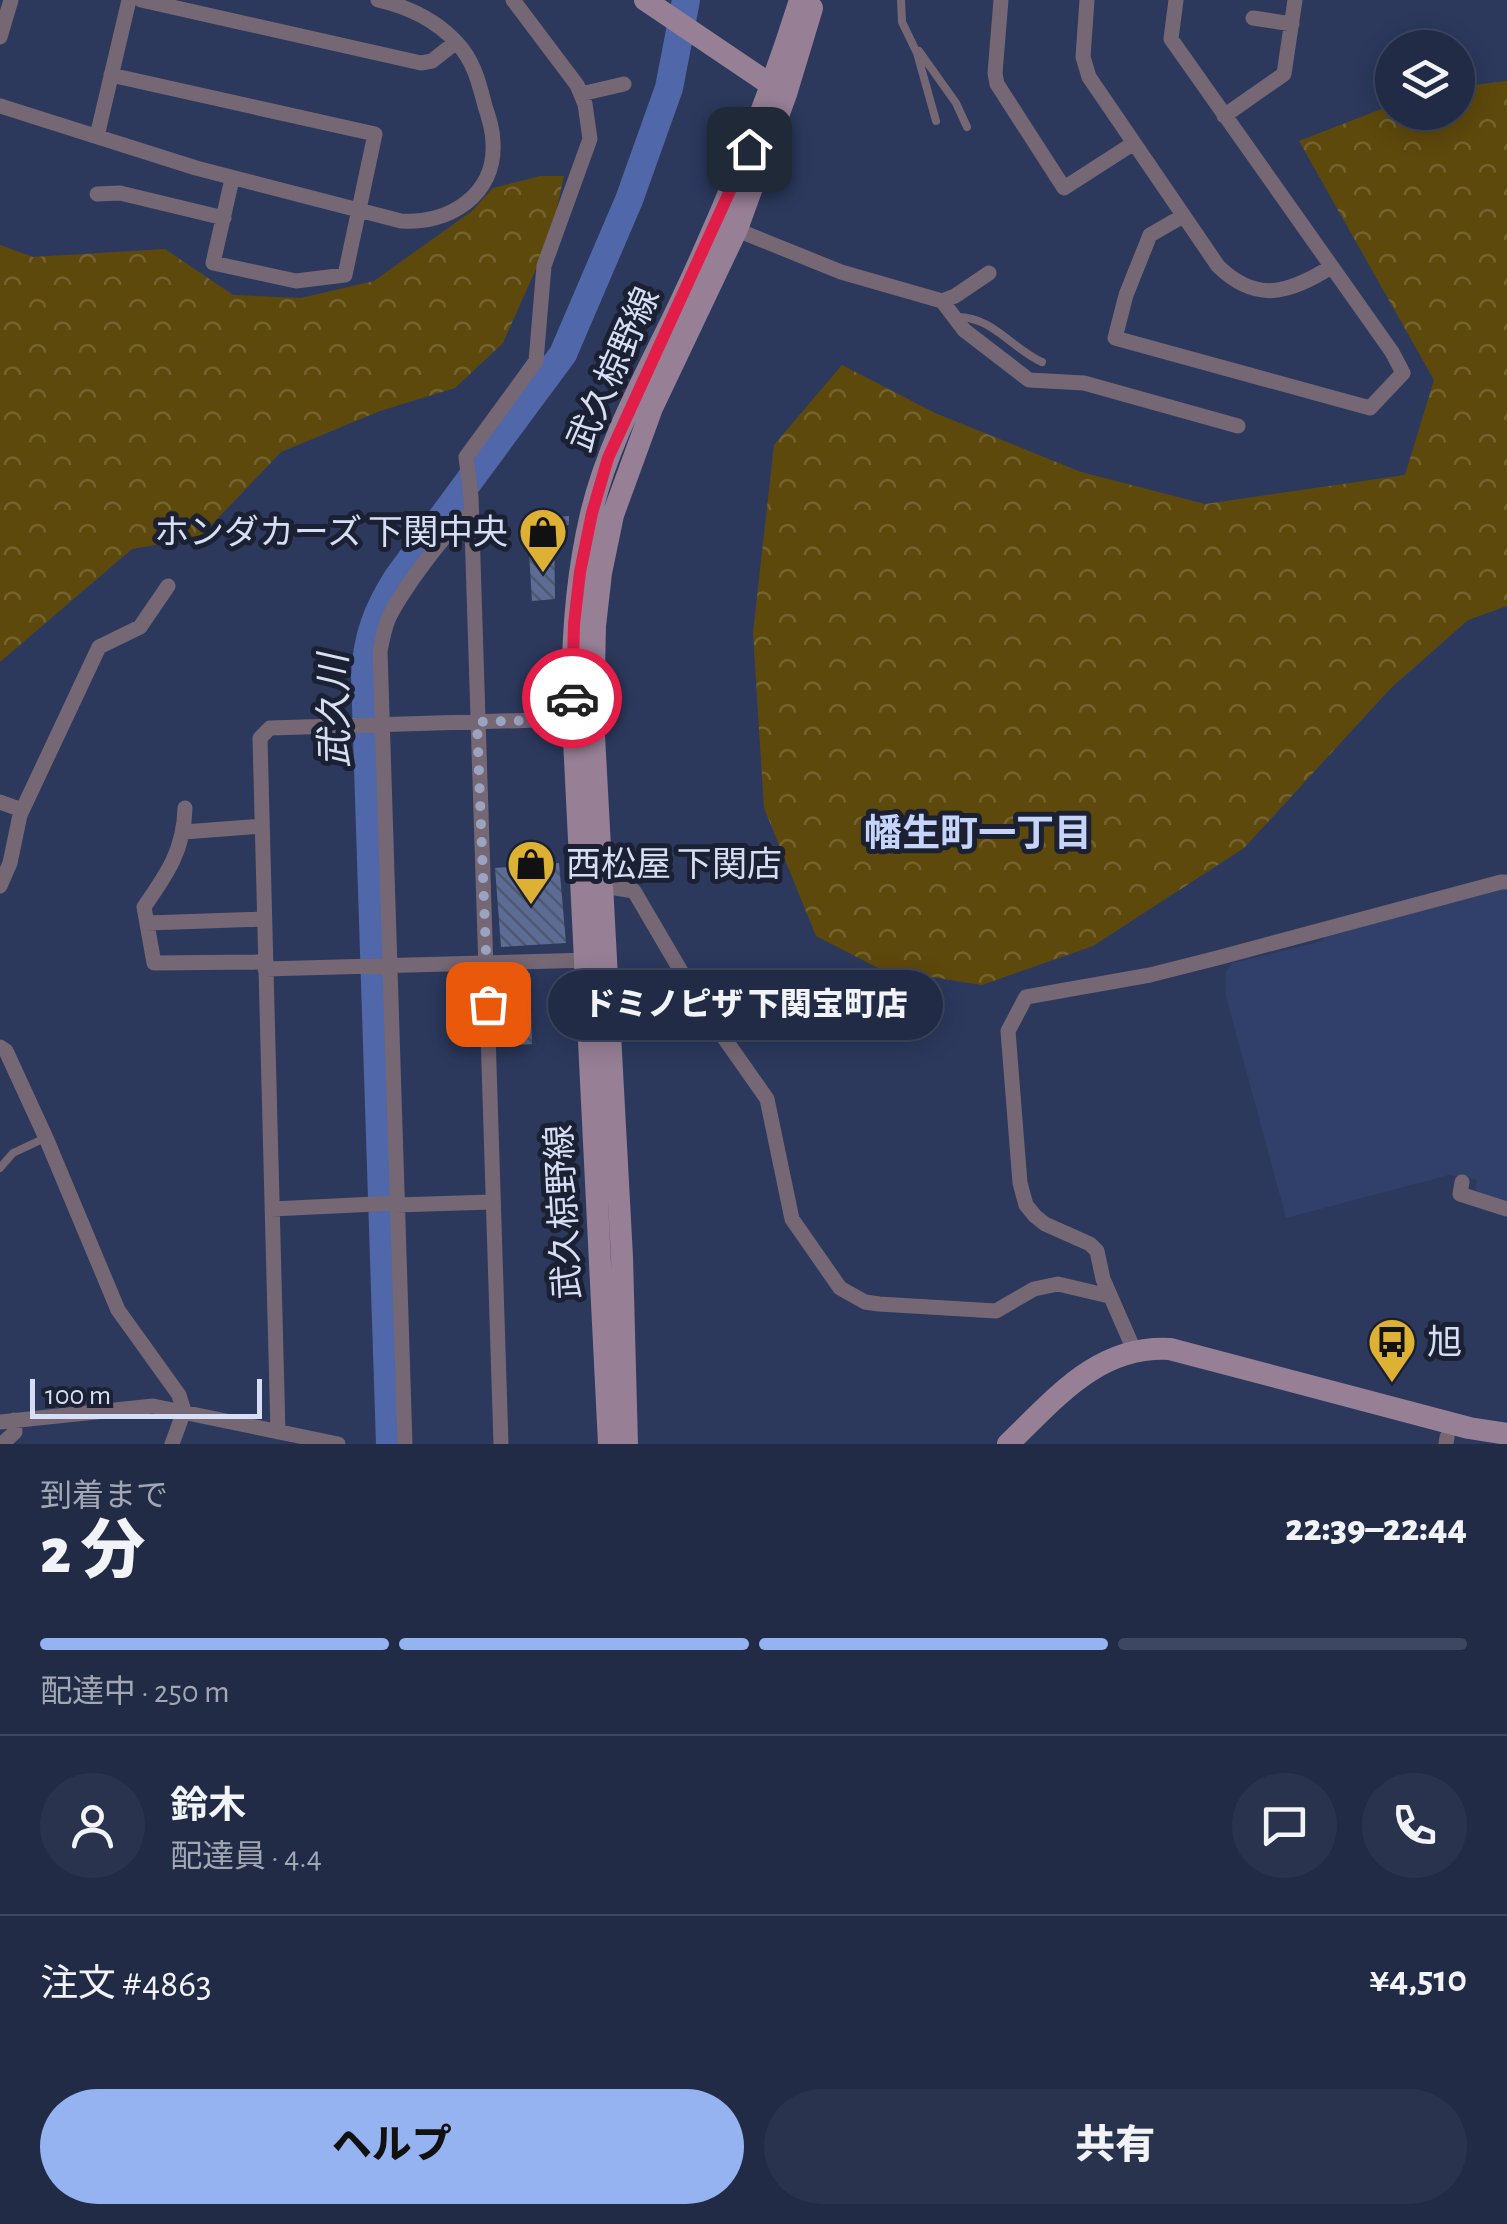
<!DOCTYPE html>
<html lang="ja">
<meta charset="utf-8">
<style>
:root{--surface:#212b46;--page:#29334d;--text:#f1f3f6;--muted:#a2a7b3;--line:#3e475f;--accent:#95b2f1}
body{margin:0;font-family:"Alegreya Sans","Noto Sans JP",sans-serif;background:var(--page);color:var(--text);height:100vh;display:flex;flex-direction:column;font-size:38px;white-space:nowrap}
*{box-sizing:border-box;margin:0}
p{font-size:32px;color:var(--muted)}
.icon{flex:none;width:55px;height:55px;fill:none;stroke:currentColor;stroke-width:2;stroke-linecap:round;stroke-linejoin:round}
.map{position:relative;height:1444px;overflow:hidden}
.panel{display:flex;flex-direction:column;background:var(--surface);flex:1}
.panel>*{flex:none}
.fabs{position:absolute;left:1375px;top:30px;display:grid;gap:20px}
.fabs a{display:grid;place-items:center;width:100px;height:100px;border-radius:50%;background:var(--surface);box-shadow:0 5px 25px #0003,0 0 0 2px var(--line);font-size:50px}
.scale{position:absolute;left:30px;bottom:25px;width:232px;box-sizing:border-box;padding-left:10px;border:5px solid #d5def5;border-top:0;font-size:28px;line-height:35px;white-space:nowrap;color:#d5def5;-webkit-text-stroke:8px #1b2132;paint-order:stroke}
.pin{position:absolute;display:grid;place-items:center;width:85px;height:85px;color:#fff;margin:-42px;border-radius:20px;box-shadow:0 5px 15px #0006}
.courier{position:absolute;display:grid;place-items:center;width:100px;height:100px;margin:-50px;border:8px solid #e11d48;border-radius:50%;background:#fff;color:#222;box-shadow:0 2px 12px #0007}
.bubble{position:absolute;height:70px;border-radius:35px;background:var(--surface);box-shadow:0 5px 25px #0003,0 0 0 2px var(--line);font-size:32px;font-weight:800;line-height:70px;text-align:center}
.overview em{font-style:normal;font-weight:800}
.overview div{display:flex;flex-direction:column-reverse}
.overview{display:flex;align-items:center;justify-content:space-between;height:170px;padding:0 40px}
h1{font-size:65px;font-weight:800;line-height:75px}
.bar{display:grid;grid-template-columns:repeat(4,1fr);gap:15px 10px;align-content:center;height:120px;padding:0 40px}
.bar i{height:12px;border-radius:8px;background:var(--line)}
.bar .selected{background:var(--accent)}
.bar p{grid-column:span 4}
.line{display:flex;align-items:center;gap:25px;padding:0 40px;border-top:2px solid var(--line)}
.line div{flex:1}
.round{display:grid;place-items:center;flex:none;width:105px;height:105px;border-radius:52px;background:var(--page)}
.action{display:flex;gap:20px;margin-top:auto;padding:20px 40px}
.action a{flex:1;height:115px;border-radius:60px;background:var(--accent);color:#111;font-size:40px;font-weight:800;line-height:115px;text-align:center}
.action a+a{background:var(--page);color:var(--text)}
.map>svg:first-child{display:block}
.built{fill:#31406b}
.forest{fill:url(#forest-crowns)}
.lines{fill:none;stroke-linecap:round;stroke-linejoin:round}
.river{stroke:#5067a9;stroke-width:28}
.building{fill:url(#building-back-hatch)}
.lane{stroke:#766775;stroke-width:8}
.street{stroke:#766775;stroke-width:15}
.secondary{stroke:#977f96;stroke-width:22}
.done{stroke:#9aa4c0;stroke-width:10;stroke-dasharray:0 18}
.route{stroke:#e11d48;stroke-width:12}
.labels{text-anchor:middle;stroke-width:10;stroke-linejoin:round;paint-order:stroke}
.street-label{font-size:35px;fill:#d5def5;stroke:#1b2132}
.poi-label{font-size:35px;fill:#d5def5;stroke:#1b2132;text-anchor:start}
.water-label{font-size:38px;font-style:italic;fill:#d6def1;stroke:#1b2132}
.neighbourhood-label{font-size:38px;font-weight:bold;fill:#c5d4f8;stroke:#1b2132}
</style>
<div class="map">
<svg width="1507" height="1444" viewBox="0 0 1507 1444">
<defs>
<pattern id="forest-crowns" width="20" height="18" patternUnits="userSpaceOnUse" patternTransform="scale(2.5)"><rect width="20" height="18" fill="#5e490c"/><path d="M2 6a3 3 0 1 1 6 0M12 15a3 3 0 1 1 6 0" fill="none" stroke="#746330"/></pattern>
<pattern id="building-back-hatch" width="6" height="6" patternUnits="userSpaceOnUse" patternTransform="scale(2.5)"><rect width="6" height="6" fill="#5d6c94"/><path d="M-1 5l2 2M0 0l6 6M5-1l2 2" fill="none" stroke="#4e586f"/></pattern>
</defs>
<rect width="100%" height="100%" fill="#2c395d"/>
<!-- built -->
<path class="built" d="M1501,889L1507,890V1205L1483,1197L1475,1189L1477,1180L1449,1175L1286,1218L1226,996V971L1233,963L1323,941L1324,936Z"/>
<!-- forest -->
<path class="forest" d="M1507,81V606L1468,620L1391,688L1244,848L1093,946L982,985L880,969L816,936L764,808L753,633L774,445L842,365L935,413L1081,472L1205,504L1405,475L1434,380L1299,141L1392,105V112H1458V87Z
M540,176H564L551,235L503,343L455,388L380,411L281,452L200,537L132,549L0,662V245L33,257L165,249L233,295L301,298L374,281L472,211L493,188Z"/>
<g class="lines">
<!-- river -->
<path class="river" d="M390,1444L365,675C367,636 377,610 398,577L563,354L629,200L669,88L686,0"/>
</g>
<!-- building -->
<path class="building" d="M569,516V525L554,526L555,599L532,601L527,520Z
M559,863L566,943L501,947L495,868Z
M530,973L532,1044L498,1046L496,976Z"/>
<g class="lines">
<!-- lane -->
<path class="lane" d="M901,0L902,22L917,53L936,121
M919,51L956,103L967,127
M956,317C992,316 1011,348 1042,362
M0,1168L13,1153L45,1138"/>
<!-- street -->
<path class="street" d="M141,0L421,63L432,61L456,42
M1001,0L995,73L997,84L1064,188L1134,143
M1087,0L1083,57L1089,77L1218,266C1257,304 1289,293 1331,267
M1176,0L1171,39L1392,352L1403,373L1370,408L1115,338L1126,295L1150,235L1183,216
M1253,18L1292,24
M0,37L11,0
M111,75L375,134L345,275L296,281L213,263L232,179
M581,94L624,84
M0,106L196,168L401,221C448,225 496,195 493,143C493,130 489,118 485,106C479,83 474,61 457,43C436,20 409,7 378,0
M1224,116L1284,74L1295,0
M97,136L129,0
M97,194L120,193L224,218
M730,227L841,272L942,301L964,330L1029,380L1084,383L1238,426
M942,301L955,296L989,273
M0,802L22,810
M185,808C184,850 167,874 144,907L154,963L265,962
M184,832L262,826
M0,886L10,863L20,815L99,647L140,627L168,586
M603,886L634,891L699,1002L767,1099L792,1219L840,1288L865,1302L879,1304L996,1311L1034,1289L1058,1284L1109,1296
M147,923L264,919
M265,969L591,960
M0,1047L6,1051L46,1138L118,1310L179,1395L184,1411L172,1444
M1462,1182L1460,1194L1507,1209
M396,1205L492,1202
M272,1209L396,1203
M1134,1350L1103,1279L1097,1251L1090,1244L1045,1224L1035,1216L1026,1205L1020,1183L1008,1031L1026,997L1150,975L1221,957L1501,882H1507
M0,1422L153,1406L338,1444
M278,1432L260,738L270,728L573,719
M2,1444L15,1432L14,1420
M405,1444L380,651C382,641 384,630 388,620C396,599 450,523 470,515
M501,1444L471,497L466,457L536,361L544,266L590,139L585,104L577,85L513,0
M1446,1444L1447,1437"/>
<!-- secondary -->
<path class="secondary" d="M645,0L783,93
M609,1444L573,719C571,650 575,582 591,514C609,438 650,368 683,297C728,200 768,102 800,0
M627,1444L622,1257L593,717L595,626L601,573L613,515L652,408L737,229L786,94L812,8
M1008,1444C1056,1398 1098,1345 1170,1349L1469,1428L1507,1434"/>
</g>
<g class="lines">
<!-- done -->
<path class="done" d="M488,1004L477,722L573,719L572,698"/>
<!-- route -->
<path class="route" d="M572,698L574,624L580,572L592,513L608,458L749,149"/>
</g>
<!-- icons -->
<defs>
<g id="shop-pin" transform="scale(2.5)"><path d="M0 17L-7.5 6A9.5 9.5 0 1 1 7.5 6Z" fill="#ddb133" stroke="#1b2132"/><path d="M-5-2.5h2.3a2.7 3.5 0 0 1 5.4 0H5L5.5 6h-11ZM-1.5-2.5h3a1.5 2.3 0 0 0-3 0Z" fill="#111"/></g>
<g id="bus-pin" transform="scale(2.5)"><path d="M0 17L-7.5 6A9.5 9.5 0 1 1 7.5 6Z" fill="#ddb133" stroke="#1b2132"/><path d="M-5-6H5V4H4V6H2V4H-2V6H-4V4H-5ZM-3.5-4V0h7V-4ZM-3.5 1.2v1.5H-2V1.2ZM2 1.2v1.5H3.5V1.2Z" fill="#111"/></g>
</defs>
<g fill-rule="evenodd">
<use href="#shop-pin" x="543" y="532"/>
<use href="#shop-pin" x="531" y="864"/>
<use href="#bus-pin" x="1392" y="1342"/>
</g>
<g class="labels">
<!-- street labels -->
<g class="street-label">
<text transform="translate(613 369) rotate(-66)" y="12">武久椋野線</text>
<text transform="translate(563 1212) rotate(-93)" y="12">武久椋野線</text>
</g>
<!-- poi labels -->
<g class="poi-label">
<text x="508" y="544" text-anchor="end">ホンダカーズ 下関中央</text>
<text x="566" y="876">西松屋 下関店</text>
<text x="1427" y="1354">旭</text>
</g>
<!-- water labels -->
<g class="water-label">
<text transform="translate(334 711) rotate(-91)" y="13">武久川</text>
</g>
<!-- neighbourhood labels -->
<g class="neighbourhood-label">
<text x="978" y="846">幡生町一丁目</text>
</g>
</g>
</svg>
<div class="fabs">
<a><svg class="icon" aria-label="layers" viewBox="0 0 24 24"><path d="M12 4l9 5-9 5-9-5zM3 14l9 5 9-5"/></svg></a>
</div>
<div class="scale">100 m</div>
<div class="pin" style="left:488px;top:1004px;background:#ea580c"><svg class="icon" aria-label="bag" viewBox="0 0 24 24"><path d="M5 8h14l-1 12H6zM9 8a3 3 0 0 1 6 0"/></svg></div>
<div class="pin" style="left:749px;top:149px;background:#1f2937"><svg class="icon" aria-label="home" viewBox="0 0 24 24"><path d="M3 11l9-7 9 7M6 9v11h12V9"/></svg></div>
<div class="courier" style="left:572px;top:698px"><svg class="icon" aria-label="car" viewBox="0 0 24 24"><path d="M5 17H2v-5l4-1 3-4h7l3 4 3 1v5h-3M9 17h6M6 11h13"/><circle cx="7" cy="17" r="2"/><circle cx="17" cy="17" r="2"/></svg></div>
<div class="bubble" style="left:548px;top:970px;width:395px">ドミノピザ 下関宝町店</div>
</div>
<section class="panel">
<div class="overview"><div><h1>2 分</h1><p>到着まで</p></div><em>22:39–22:44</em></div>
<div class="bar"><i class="selected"></i><i class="selected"></i><i class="selected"></i><i></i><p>配達中 · 250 m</p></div>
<div class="line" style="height:180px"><a class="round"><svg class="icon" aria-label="person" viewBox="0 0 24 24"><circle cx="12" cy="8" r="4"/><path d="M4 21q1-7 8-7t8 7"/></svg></a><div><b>鈴木</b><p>配達員 · 4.4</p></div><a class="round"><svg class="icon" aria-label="chat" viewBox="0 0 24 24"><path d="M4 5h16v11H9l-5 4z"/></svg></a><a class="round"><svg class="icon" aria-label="phone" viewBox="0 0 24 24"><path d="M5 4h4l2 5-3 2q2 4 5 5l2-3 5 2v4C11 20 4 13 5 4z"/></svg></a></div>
<div class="line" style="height:130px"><div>注文 #4863</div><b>¥4,510</b></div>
<div class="action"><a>ヘルプ</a><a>共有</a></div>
</section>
